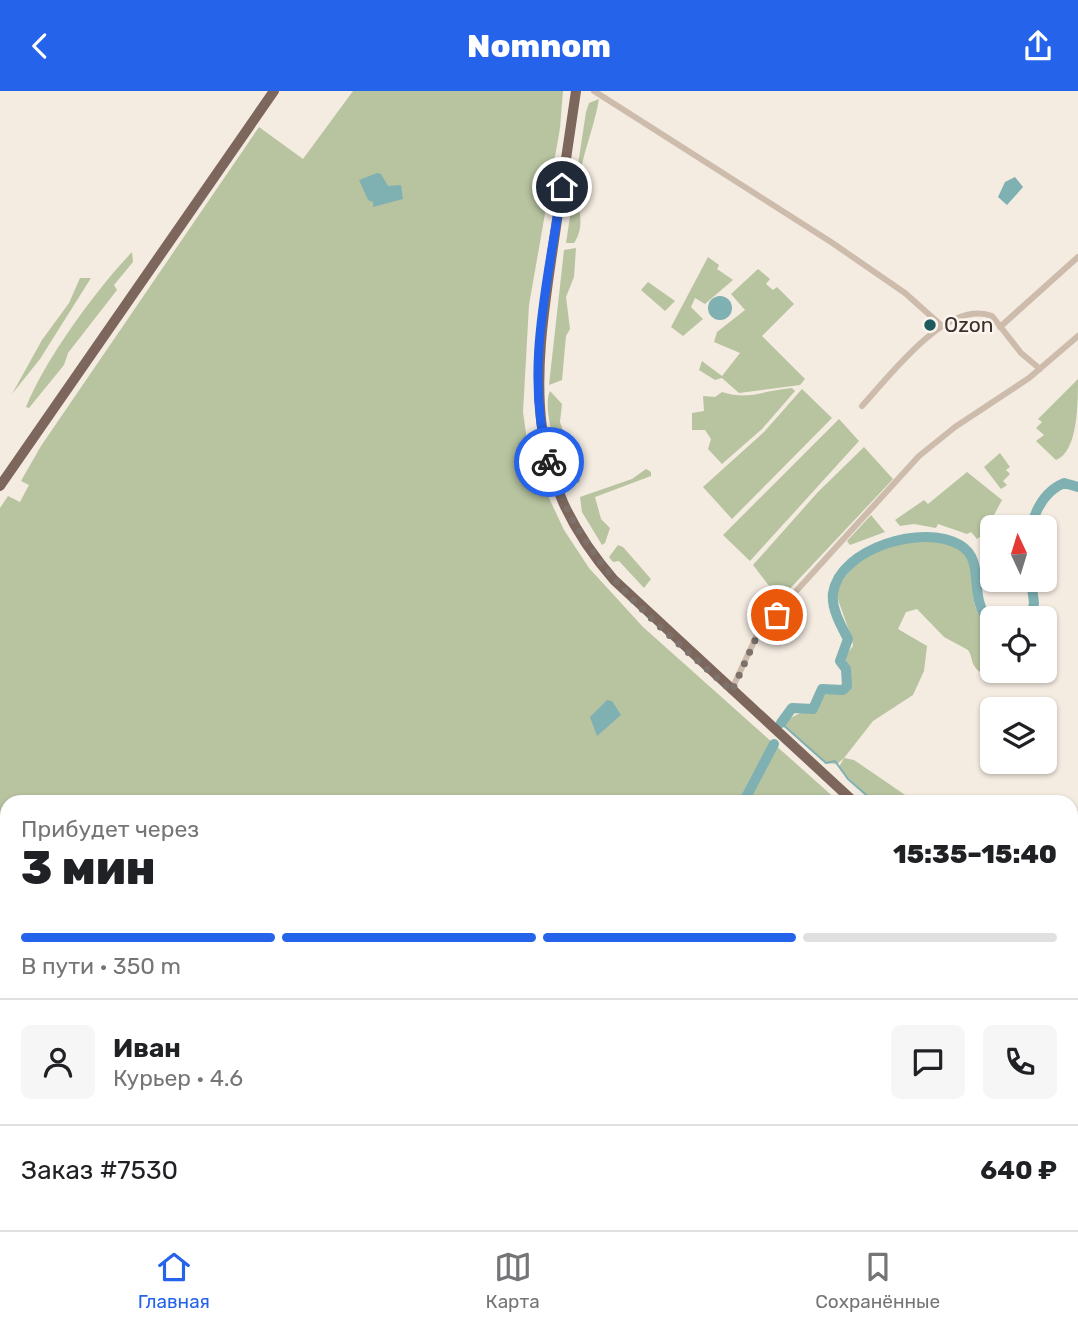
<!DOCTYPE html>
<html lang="ru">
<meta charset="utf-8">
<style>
:root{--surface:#fff;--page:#f6f6f6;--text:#202124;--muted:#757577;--line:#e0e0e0;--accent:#2563eb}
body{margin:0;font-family:Rubik,sans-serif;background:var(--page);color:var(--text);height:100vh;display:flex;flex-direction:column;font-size:26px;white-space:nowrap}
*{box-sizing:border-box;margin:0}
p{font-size:23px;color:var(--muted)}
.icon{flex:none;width:38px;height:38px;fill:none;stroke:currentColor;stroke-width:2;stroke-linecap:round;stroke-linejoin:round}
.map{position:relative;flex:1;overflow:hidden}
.panel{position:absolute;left:0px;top:704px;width:1078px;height:436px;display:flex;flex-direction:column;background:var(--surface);border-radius:21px 21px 0 0;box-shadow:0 2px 5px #0004}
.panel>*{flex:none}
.needle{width:46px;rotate:356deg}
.controls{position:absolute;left:980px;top:424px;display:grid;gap:14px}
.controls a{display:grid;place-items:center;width:77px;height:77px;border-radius:10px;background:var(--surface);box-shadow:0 2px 5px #0004;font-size:35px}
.pin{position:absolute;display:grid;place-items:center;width:60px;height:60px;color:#fff;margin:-30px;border:4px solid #fff;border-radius:50%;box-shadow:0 2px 7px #0007}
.courier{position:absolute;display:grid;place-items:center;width:70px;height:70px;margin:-35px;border:5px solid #2563eb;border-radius:50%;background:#fff;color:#222;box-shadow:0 2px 9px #0007}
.headline em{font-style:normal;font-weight:800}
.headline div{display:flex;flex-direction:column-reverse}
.headline{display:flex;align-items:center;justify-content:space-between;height:119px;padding:0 21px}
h1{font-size:46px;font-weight:800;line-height:52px}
.bar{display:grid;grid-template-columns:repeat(4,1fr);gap:10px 7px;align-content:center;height:84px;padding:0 21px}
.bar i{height:9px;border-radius:5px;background:var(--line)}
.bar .selected{background:var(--accent)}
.bar p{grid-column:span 4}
.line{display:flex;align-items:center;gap:18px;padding:0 21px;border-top:2px solid var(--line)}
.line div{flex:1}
.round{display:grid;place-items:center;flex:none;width:74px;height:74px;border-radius:10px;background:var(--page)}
header{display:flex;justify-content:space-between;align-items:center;height:91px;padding:0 21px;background:var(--accent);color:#fff;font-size:32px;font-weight:800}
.dock{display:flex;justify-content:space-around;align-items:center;height:98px;border-top:2px solid var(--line);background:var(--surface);font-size:19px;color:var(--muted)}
.dock a{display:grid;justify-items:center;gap:4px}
.dock .selected{color:var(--accent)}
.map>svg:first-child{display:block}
.green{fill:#b8c4a0}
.water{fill:#7fb0b2}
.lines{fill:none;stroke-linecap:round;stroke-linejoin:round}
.stream{stroke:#7fb0b2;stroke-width:2}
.river{stroke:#7fb0b2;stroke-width:10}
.street{stroke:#cdbbac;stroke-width:6}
.primary{stroke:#7d675c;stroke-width:10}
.done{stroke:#7c716b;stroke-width:7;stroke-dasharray:0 12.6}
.route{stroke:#2563eb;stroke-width:9}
.poi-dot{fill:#1f5a5e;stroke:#fbf5ee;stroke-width:2.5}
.labels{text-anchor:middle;stroke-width:5;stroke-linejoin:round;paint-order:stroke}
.poi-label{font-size:21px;fill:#3b302b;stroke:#fbf5ee;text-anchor:start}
</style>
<header><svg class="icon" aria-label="back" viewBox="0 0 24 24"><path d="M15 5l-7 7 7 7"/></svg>Nomnom<svg class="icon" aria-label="share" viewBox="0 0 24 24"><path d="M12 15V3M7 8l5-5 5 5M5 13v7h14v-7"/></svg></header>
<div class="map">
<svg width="1078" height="1139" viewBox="0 0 1078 1139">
<rect width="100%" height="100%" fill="#f4ebe1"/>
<!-- green -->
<path class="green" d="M353,0H563L560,37L529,214L523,321L529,364L564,439L589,477L643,536L838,710H7V1132H929L937,1139H0V417L8,405L20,411L29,394L21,390L41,355L259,36L303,68Z
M599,8C594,39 580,67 578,99C576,116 587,132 574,152H566L586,21L589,12Z
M576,157L574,186L566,206L570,238L566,245L562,289L549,294L564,159Z
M132,161L133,171L114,194L117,199L68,262L64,274L29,317L26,316C46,267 95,200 132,161Z
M708,166L719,174L717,178L733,189L705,213L695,207L691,216L703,228L683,245L671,236Z
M758,178L770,188L766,193L773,199L777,196L794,213L762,245L805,288L800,294L739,302L722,287L715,289L699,279L702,270L722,285L740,262L714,251L717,241L745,219L731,203Z
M80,187H91L40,268L12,303L42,249L69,212Z
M648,191L675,210L665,220L641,199Z
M1078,288C1078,312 1078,361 1056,369L1036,350L1044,344L1036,337L1042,331L1038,328Z
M792,297L795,300L762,338L722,373L708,358L711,348L705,339H692V322L704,320L703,305L715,306L722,301C749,310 764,299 792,297Z
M802,298L832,327L732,428L703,396L764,341Z
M550,300L562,313L560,331L580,390L578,392L572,391C560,374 541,319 550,300Z
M839,328L859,350L750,470L723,444Z
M864,356L893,388L783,505H777L753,474L818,401Z
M1000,362L1010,376L1006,379L1010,383L1003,390L1007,394L1001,398L984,376Z
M646,378L651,381V385L595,406L601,428L610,437L605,452L602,454L582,421L580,406L632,388Z
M967,381L1002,409L984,443L977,448L971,441L967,443L938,433L936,437L914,433L900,435L895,429L924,409L928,413Z
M871,424L885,441L850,454L847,450Z
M925,449C1010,458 946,505 992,536V579H1014C1004,586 983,588 975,576C971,571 972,564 968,559L944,546L917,518L906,521L898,538L927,555L924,580L913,604L873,630L844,667L854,669L914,710H873L841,680L839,676L844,667L837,673L826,672L781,632L802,621L818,619L823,605L830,600L843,603L848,600L851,588L845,565L853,555L852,548L836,503C852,465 886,450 925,449Z
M618,454L623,456L651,488L644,497L619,470L613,471L609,466Z"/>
<!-- water -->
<path class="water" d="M377,82L381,83L388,95L401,94L403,108L373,116V111L368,109L359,89Z
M1015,86L1023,96L1007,114L998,106L1005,91Z
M708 217a12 12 0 1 1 24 0a12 12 0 1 1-24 0Z
M607,609L612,610L621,624L597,645L590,626Z"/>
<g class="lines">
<!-- stream -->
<path class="stream" d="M781,632L826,672L835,670L848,688L873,710
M1071,874L1078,879
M1071,909L1078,913"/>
<!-- river -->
<path class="river" d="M1031,436C1036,417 1045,400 1064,392L1078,396
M1031,488L1034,512L1031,527
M781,632L792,617L813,618L822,598L843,599L847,595L846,578L840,570L848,548C841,535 831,517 833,502C840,457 924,432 960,454C988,471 965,506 992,534
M744,710L774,653
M0,1120L7,1122"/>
<!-- street -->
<path class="street" d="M594,0L831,151L905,202L942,235
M1000,236L1078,166
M862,315C890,285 946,208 992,225L1021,262L1040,278
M731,600L758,542L919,365L955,336L1029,287L1078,245"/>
<!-- primary -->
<path class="primary" d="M576,0C568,54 560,109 552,163C533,291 523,384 614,489L853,710
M0,395L274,0
M1071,890L1078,893"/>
</g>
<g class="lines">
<!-- done -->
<path class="done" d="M549,371C577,471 658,534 732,600L757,545L777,524"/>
<!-- route -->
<path class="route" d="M549,371C523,281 549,186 562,96"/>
</g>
<!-- markers -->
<circle class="poi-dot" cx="930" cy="234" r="7"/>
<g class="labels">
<!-- poi labels -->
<g class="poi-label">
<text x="944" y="241">Ozon</text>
</g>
</g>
</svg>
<div class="controls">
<a><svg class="needle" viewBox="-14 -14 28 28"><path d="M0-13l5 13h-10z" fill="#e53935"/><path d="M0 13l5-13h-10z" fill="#757577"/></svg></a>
<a><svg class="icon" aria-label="locate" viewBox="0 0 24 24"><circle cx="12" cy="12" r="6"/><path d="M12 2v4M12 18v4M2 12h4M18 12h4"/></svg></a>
<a><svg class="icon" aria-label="layers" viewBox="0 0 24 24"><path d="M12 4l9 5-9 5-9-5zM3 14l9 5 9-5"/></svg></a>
</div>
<div class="pin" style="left:777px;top:524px;background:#ea580c"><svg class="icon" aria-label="bag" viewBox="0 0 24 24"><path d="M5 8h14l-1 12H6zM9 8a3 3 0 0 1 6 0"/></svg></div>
<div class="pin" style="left:562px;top:96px;background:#1f2937"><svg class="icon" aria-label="home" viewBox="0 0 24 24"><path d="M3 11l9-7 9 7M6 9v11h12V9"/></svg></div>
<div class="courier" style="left:549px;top:371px"><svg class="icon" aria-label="bike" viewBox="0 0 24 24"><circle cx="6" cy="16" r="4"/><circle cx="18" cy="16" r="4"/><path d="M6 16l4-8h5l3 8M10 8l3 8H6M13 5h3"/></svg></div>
<section class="panel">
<div class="headline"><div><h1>3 мин</h1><p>Прибудет через</p></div><em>15:35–15:40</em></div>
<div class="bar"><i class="selected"></i><i class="selected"></i><i class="selected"></i><i></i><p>В пути · 350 m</p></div>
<div class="line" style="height:126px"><a class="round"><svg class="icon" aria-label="person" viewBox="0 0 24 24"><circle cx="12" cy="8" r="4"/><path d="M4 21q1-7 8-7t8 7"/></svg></a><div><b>Иван</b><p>Курьер · 4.6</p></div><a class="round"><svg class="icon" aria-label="chat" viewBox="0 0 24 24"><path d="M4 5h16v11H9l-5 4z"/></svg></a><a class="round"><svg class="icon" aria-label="phone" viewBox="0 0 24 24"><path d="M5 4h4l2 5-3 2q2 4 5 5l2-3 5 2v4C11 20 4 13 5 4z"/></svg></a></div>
<div class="line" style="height:91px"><div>Заказ #7530</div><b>640 ₽</b></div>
</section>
</div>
<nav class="dock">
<a class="selected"><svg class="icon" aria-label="home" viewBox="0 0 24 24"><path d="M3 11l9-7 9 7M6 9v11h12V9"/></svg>Главная</a>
<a><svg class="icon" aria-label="map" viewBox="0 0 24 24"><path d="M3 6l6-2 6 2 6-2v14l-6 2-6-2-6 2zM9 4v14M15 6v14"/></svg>Карта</a>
<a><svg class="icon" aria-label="saved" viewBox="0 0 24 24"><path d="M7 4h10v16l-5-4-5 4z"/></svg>Сохранённые</a>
</nav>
